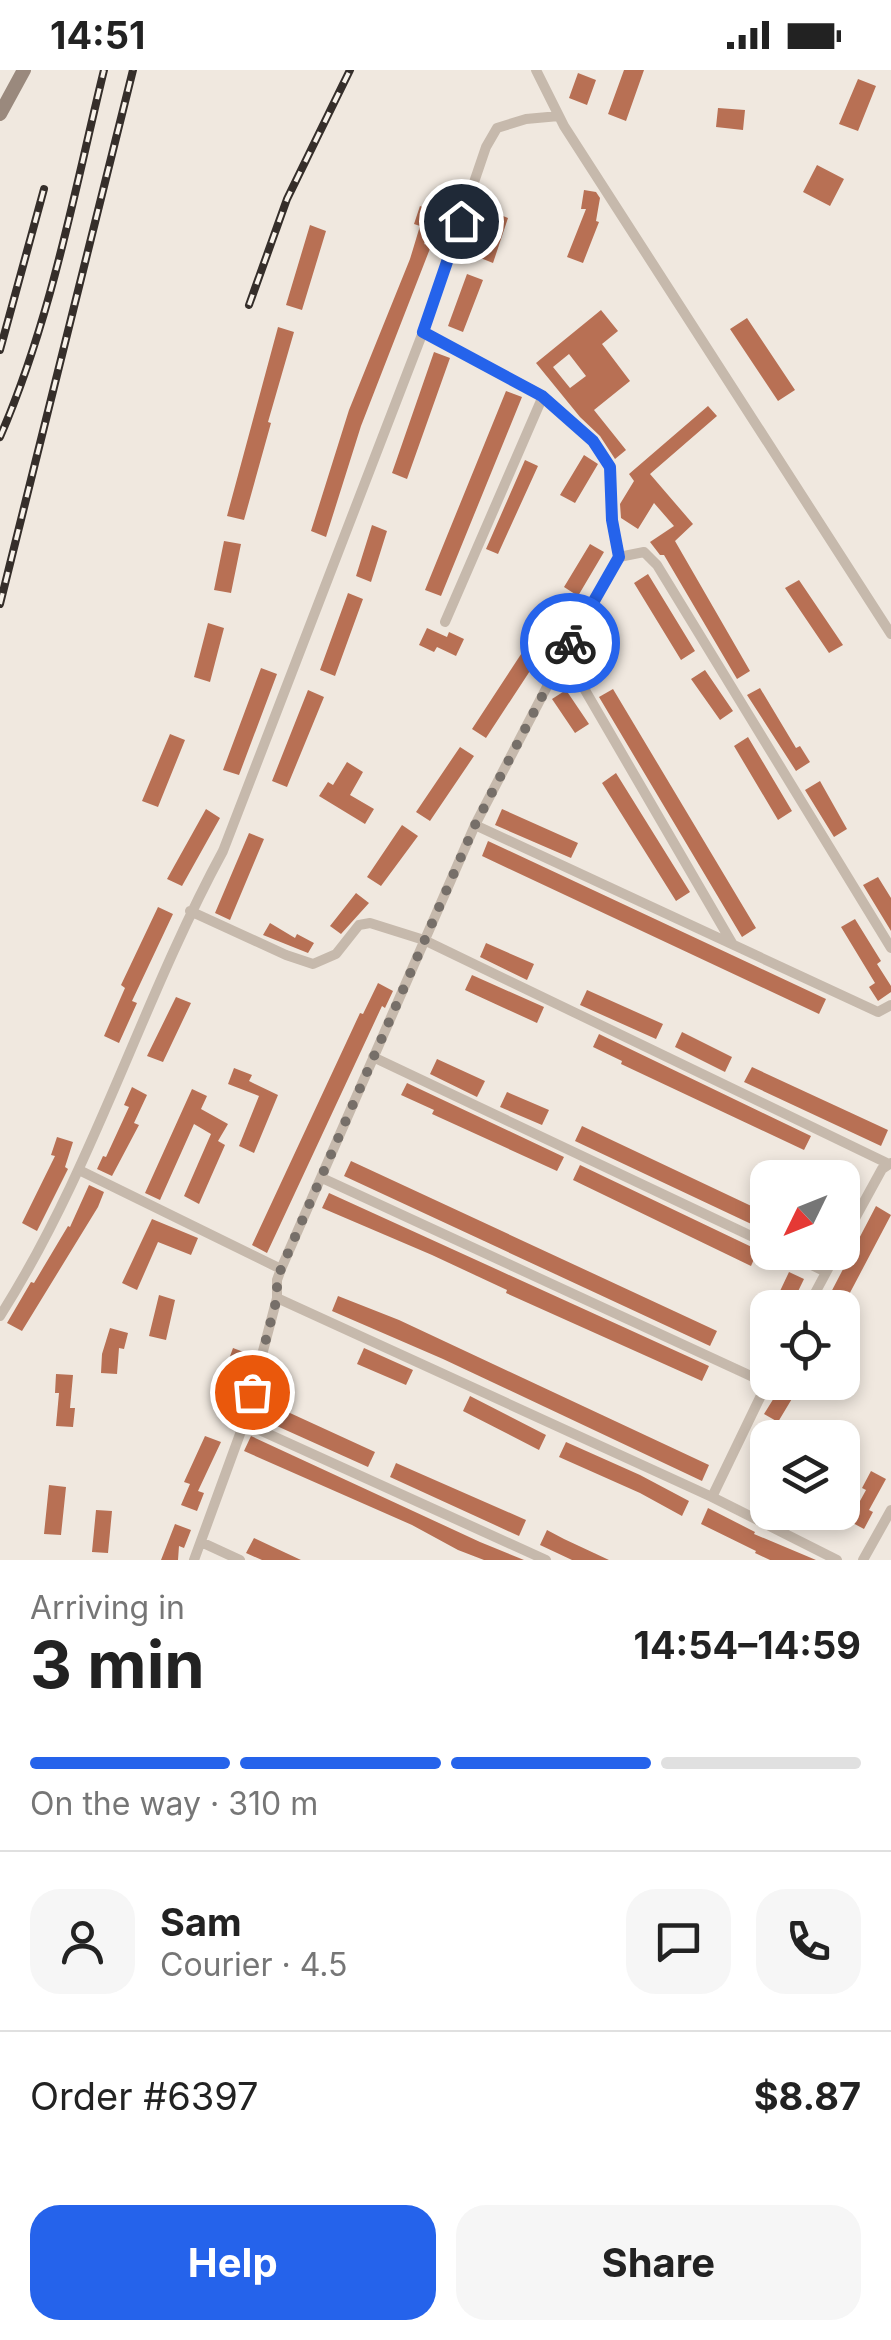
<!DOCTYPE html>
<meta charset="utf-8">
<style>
:root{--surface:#fff;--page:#f6f6f6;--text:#222;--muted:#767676;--line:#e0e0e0;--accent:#2563eb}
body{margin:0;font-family:Inter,sans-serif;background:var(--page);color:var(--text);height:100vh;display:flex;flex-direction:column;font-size:38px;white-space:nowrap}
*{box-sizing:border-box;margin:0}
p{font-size:32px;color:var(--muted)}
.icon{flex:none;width:55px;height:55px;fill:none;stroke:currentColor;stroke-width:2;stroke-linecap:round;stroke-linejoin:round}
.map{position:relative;height:1490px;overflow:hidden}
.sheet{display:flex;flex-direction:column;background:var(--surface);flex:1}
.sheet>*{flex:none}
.needle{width:65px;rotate:227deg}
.controls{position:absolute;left:750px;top:1090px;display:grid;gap:20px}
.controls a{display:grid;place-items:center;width:110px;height:110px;border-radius:20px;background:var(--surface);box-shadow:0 5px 15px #0003;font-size:50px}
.pin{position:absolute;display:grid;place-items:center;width:85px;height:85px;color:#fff;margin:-42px;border:5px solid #fff;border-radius:50%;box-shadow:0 2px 10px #0007}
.courier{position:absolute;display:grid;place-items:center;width:100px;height:100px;margin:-50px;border:8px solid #2563eb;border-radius:50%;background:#fff;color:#222;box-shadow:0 2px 12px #0007}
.summary em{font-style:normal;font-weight:700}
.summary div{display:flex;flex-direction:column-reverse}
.summary{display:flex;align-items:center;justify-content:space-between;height:170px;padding:0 30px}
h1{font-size:65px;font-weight:700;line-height:75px}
.bar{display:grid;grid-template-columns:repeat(4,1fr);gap:15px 10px;align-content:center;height:120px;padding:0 30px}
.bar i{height:12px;border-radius:8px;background:var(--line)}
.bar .active{background:var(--accent)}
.bar p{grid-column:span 4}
.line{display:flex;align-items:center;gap:25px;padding:0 30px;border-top:2px solid var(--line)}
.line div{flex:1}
.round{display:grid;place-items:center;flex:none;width:105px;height:105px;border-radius:30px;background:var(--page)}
.button{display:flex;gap:20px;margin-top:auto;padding:20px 30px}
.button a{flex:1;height:115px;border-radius:30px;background:var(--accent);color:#fff;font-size:40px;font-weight:700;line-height:115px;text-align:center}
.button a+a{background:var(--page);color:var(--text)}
.status{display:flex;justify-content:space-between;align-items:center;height:70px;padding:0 50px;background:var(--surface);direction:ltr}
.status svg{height:28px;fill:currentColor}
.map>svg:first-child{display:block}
.building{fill:#b87054;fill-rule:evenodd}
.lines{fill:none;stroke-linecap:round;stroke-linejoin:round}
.minor{stroke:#c6b9ac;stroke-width:10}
.secondary{stroke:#9a897d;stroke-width:14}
.rail-casing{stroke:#352e2a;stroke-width:8}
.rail{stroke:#f8f2ea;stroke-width:4;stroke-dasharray:11;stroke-linecap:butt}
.done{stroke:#766f69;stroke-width:10;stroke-dasharray:0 18}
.route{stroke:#2563eb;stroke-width:12}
</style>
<div class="status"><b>14:51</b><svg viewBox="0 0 49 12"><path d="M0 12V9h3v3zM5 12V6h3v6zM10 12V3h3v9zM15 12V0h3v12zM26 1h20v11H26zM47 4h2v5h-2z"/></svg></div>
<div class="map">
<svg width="891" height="1490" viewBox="0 0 891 1490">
<rect width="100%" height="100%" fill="#f0e8df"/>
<!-- building -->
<path class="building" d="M624,0H644L626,51L608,44Z
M578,3L596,10L587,35L569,28Z
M858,9L876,16L858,61L839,54Z
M718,38L745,40L743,60L716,57Z
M817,95L844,109L830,136L803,122Z
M584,120L596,122L600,128L596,151L599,152L583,193L567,187L586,139H581Z
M420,136L436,142L424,174L431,176L361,356L326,467L311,461L349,340L410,189L420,156L414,154Z
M493,142L508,148L493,193L478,187Z
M310,155L326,161L302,240L286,235Z
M467,204L483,210L463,262L448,256Z
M601,240L618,261L602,274L630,311L594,340L626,380L615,389L600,366L580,347L536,293ZM569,284L586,306L570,318L553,297Z
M747,248L795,320L778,331L730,259Z
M278,257L294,262L268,352L271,353L244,450L227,446Z
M434,282L450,288L407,409L392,403Z
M506,321L522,327L441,526L425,520Z
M708,336L717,346L650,404L693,454L675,471L750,601L737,609L664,485H660L650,472L674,456L654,433L638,459L621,448L620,434L634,411L629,404Z
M584,385L598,394L575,433L560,425Z
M525,390L538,396L498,484L486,479Z
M372,455L387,461L371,512L356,506Z
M224,471L241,474L231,523L214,520Z
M590,474L604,482L578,526L564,517Z
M648,504L695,581L681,590L634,513Z
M799,510L843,575L829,583L785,518Z
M348,523L363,529L335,606L320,600Z
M208,553L224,558L210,612L194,607Z
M427,558L447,567L449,562L464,569L456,586L437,577L434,582L419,575Z
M529,572L543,581L486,668L472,659Z
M261,598L277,604L239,705L223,700Z
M705,600L733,641L720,650L691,609Z
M760,618L796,678L800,676L810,692L796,701L747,625Z
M613,619L756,858L742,867L599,627Z
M308,620L324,627L287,717L272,711Z
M566,620L589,654L575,663L552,629Z
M170,664L185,670L158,737L142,731Z
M748,667L792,741L778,750L734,676Z
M460,677L474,686L430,751L416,742Z
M347,692L363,702L350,725L374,739L365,754L319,726L328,712L333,715Z
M616,703L690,822L676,831L602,713Z
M820,711L847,759L834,767L805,720Z
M206,739L220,748L182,816L167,809Z
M502,739L578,773L571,788L495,755Z
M402,755L418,766L381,816L367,807Z
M249,763L264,769L230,850L215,843Z
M488,771L826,929L819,944L482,786Z
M878,807L891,828V861L863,815Z
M356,823L369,833L341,864L330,856Z
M158,837L173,844L132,931L137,933L119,973L104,966L125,918L121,915Z
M855,849L881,891L877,894L891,916V922L878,931L869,917L875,913L841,857Z
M270,853L295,868L297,864L314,873L308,883L263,865Z
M486,873L534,894L527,910L480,887Z
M472,905L544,937L537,953L465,920Z
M378,913L393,921L385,938L382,936L267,1183L252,1175L360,943L363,944Z
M587,920L663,954L656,969L580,935Z
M176,927L191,933L163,992L147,986Z
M682,962L732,987L725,1002L675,977Z
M599,964L811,1066L804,1080L621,994L622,991L593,977Z
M437,989L485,1011L477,1027L430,1004Z
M752,997L888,1060L881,1076L744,1012Z
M234,998L252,1005L249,1011L278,1025L254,1083L239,1076L259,1026L228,1014Z
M407,1013L564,1087L557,1101L432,1044L434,1040L401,1025Z
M132,1017L147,1025L134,1053L139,1055L112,1106L97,1099L103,1086L106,1087L129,1037L124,1035Z
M192,1019L207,1026L201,1039L228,1054L218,1071L225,1075L199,1134L184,1126L211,1064L194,1054L160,1130L145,1123Z
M507,1022L549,1040L542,1055L500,1037Z
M582,1056L768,1144V1162L575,1071Z
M57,1067L73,1072L65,1097L68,1099L37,1161L22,1153L55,1086L51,1085Z
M351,1091L717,1261L710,1276L344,1106Z
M580,1095L758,1180L751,1196L573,1110Z
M89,1115L104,1122L98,1137L22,1261L7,1253L31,1212L34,1213L68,1156L70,1157Z
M329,1123L709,1296L702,1311L506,1223L507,1220L432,1185L322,1138Z
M876,1136L891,1145L843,1236L828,1228Z
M152,1149L198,1168L191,1185L158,1172L137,1220L122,1213Z
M789,1202L804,1209L790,1238H772Z
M159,1225L175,1230L166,1270L149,1266Z
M338,1226L399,1250L709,1395L702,1411L443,1289L332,1241Z
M110,1258L128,1263L124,1279L119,1278L117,1304L101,1303L102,1284Z
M233,1278L249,1284L233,1328L217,1322Z
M364,1278L413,1300L406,1315L357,1294Z
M56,1304L73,1305L70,1338H75L73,1357L56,1356L59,1323H55Z
M777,1312H802L778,1352L764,1344L782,1315Z
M470,1326L546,1365L539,1380L463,1341Z
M266,1332L375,1382L368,1397L259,1348Z
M205,1366L221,1372L198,1421L204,1423L197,1441L181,1435L190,1414L184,1412Z
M251,1366L480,1472L524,1490H484L458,1480L412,1455L244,1381Z
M566,1372L640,1405L689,1431L682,1446L640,1423L559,1387Z
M396,1393L526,1450L519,1466L390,1407Z
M871,1401L886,1409L869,1440L873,1442L864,1459L849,1451L866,1420L862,1418Z
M49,1415L66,1417L61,1465L44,1464Z
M708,1438L755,1462L754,1464L816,1490H770L755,1483L756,1481L701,1454Z
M96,1440L112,1441L108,1483L92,1482Z
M175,1454L191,1460L184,1478L179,1476L178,1490H161Z
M547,1460L564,1469L609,1490H572L540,1475Z
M254,1468L271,1476L301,1490H262L246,1483Z"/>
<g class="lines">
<!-- minor -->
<path class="minor" d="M536,0L564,56L891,564
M423,262L543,326L593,371L610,397L612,451L619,487L644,482L657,495L891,878
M445,552L543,326
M564,584L732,873
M475,755L878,942L891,935
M190,841L286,885L313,894L336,884L359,855L370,853L424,870L889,1094
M373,987L768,1174
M79,1100L281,1199
M322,1108L766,1313
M842,1172L882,1099L891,1093
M785,1182L826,1202
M277,1228L712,1427L837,1490
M807,1238L837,1182
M0,1246C93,1100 141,932 223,781L423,262L486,77L497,58L526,49L559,46
M244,1353L546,1490
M712,1427L768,1311
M201,1472L240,1490
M194,1490L244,1353L277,1228V1210L281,1199L475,755L564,584L619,487
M863,1490L891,1440"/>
<!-- secondary -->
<path class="secondary" d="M0,44L24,0"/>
<!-- rail casing -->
<g class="rail-casing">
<path id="rail" d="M249,235L287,129L350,0
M0,280L44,119
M0,367C51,250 74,123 104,0
M0,534L133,0"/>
</g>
<!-- rail -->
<use href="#rail" class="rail"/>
</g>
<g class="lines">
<!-- done -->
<path class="done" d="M252,1322L277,1228V1210L281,1199L475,755L570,573"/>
<!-- route -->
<path class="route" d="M461,151L423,262L542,326L593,371L610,397L612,450L619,487L570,573"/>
</g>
</svg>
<div class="controls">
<a><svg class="needle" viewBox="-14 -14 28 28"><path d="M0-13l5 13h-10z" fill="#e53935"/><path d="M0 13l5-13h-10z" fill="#767676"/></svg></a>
<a><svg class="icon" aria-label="locate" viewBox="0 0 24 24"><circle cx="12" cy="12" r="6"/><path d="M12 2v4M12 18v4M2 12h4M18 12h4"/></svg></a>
<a><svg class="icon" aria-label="layers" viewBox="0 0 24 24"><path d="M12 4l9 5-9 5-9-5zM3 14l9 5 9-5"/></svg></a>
</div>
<div class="pin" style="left:252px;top:1322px;background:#ea580c"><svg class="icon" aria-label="bag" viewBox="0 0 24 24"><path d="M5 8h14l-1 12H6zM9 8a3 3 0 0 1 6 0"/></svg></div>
<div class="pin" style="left:461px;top:151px;background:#1f2937"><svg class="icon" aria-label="home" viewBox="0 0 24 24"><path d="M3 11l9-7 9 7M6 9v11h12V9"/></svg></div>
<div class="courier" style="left:570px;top:573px"><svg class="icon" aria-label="bike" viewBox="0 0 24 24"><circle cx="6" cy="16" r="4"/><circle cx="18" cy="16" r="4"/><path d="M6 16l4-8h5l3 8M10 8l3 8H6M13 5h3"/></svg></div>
</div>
<section class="sheet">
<div class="summary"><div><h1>3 min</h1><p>Arriving in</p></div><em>14:54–14:59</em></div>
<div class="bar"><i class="active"></i><i class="active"></i><i class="active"></i><i></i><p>On the way · 310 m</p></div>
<div class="line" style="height:180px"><a class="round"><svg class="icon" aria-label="person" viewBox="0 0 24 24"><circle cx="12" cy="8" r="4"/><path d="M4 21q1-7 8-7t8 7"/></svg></a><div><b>Sam</b><p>Courier · 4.5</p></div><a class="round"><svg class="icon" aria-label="chat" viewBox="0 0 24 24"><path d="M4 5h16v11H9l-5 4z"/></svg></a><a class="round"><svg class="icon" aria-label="phone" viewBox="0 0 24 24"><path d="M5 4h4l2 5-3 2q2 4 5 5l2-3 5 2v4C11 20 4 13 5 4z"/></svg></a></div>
<div class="line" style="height:130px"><div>Order #6397</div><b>$8.87</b></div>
<div class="button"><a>Help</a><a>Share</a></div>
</section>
